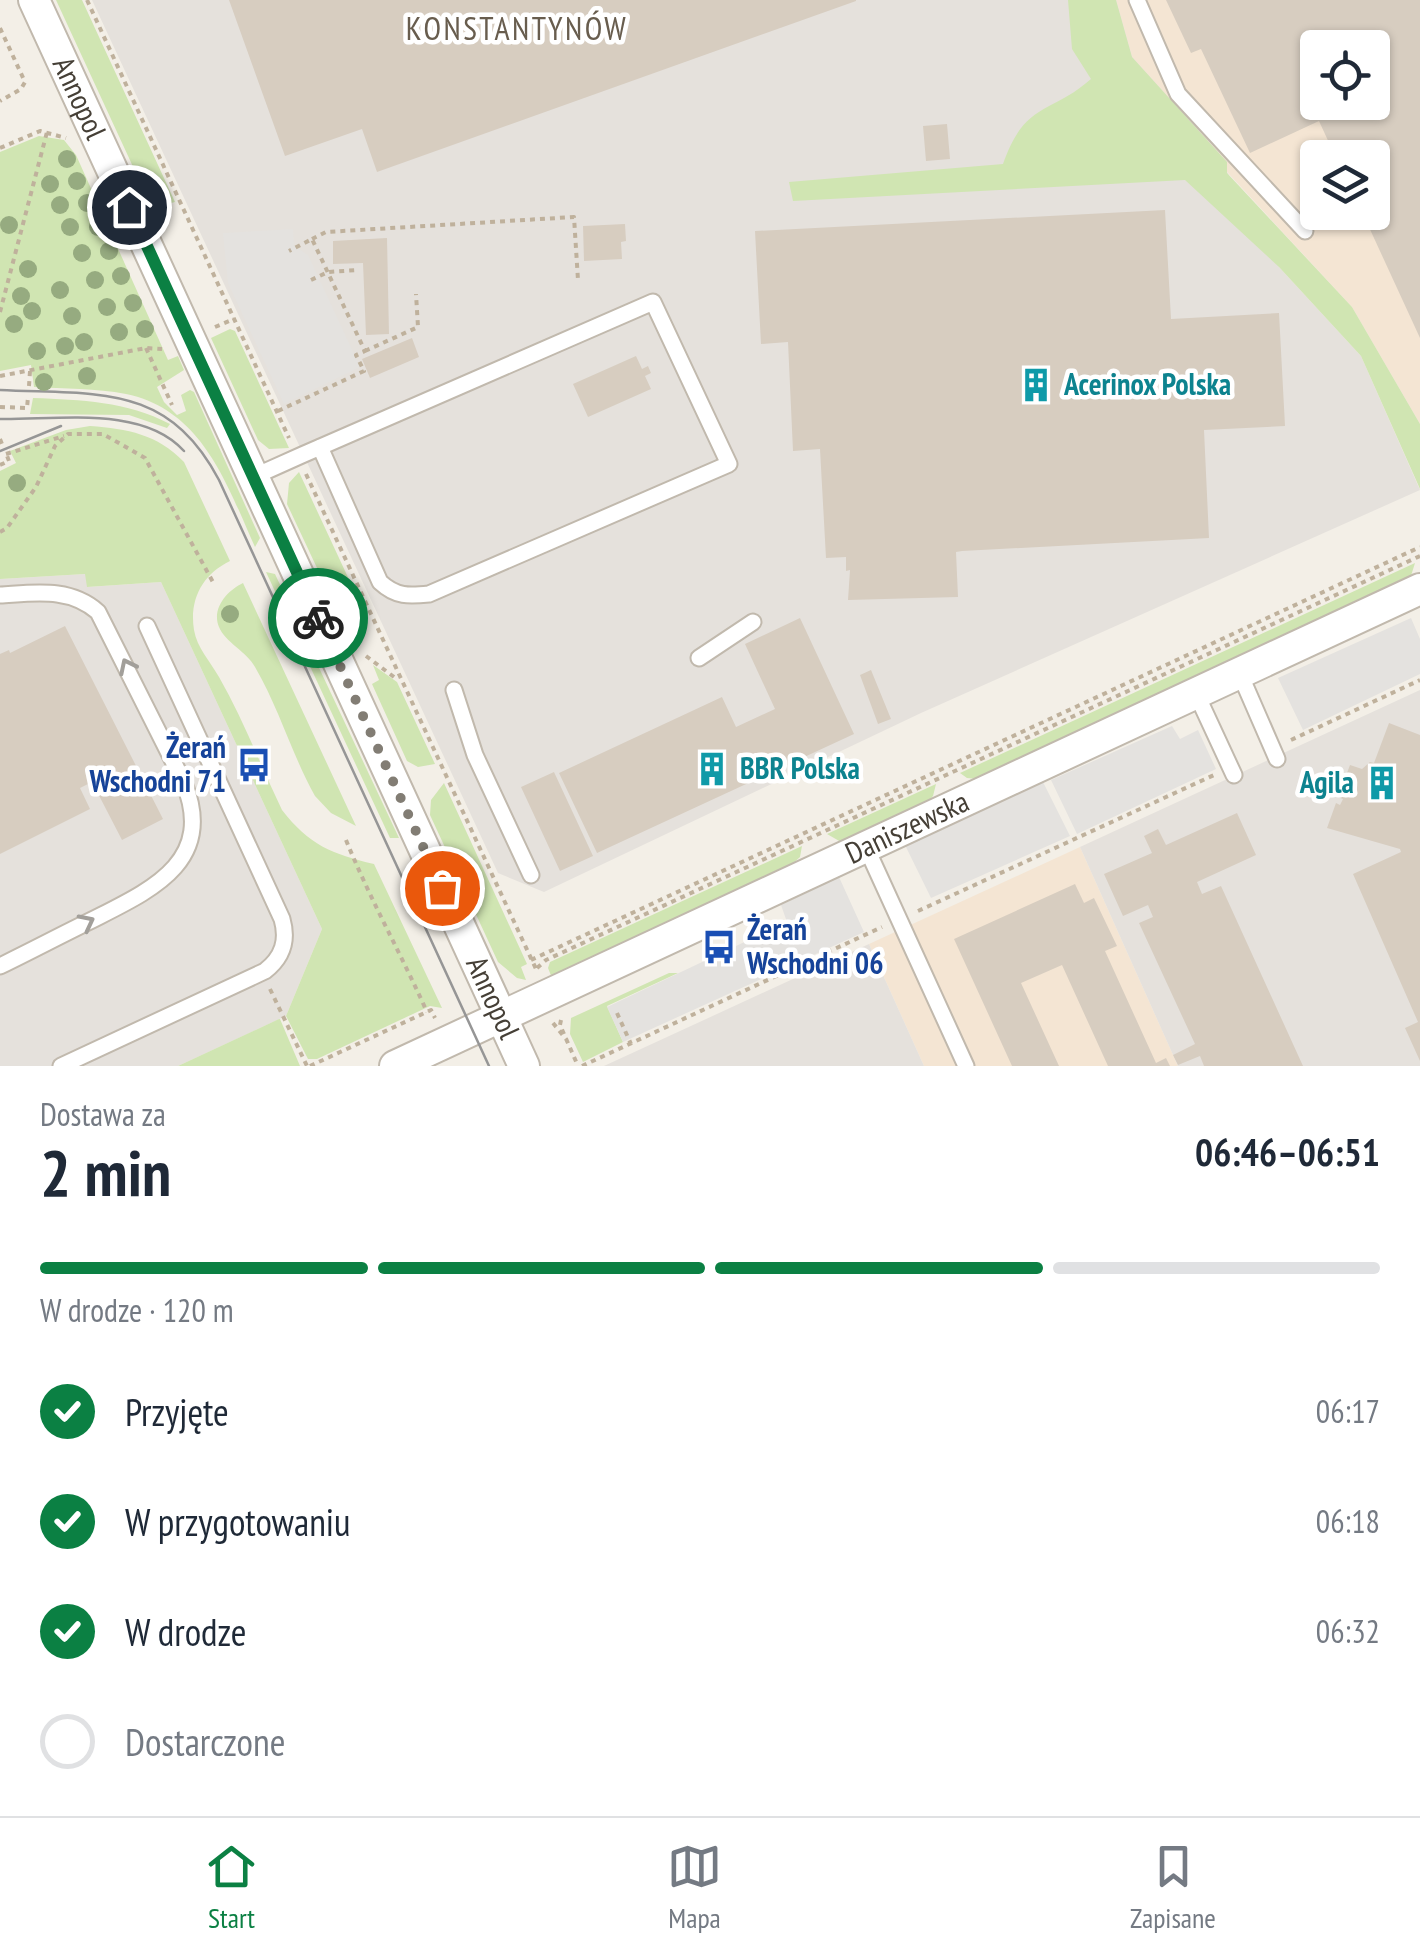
<!DOCTYPE html>
<html lang="pl">
<meta charset="utf-8">
<style>
:root{--surface:#fff;--page:#f2f2f3;--text:#1f2937;--muted:#747a83;--line:#e0e1e3;--accent:#0b8043}
body{margin:0;font-family:"PT Sans Narrow",sans-serif;background:var(--page);color:var(--text);height:100vh;display:flex;flex-direction:column;font-size:38px;white-space:nowrap}
*{box-sizing:border-box;margin:0}
p{font-size:32px;color:var(--muted)}
.icon{flex:none;width:55px;height:55px;fill:none;stroke:currentColor;stroke-width:2;stroke-linecap:round;stroke-linejoin:round}
.map{position:relative;height:1066px;overflow:hidden}
.details{display:flex;flex-direction:column;background:var(--surface);flex:1}
.details>*{flex:none}
.buttons{position:absolute;left:1300px;top:30px;display:grid;gap:20px}
.buttons a{display:grid;place-items:center;width:90px;height:90px;border-radius:10px;background:var(--surface);box-shadow:0 2px 8px #0004;font-size:50px}
.pin{position:absolute;display:grid;place-items:center;width:85px;height:85px;color:#fff;margin:-42px;border:5px solid #fff;border-radius:50%;box-shadow:0 2px 10px #0007}
.courier{position:absolute;display:grid;place-items:center;width:100px;height:100px;margin:-50px;border:8px solid #0b8043;border-radius:50%;background:#fff;color:#222;box-shadow:0 2px 12px #0007}
.head em{font-style:normal;font-weight:600}
.head div{display:flex;flex-direction:column-reverse}
.head{display:flex;align-items:center;justify-content:space-between;height:170px;padding:0 40px}
h1{font-size:65px;font-weight:600;line-height:75px}
.bar{display:grid;grid-template-columns:repeat(4,1fr);gap:15px 10px;align-content:center;height:120px;padding:0 40px}
.bar i{height:12px;border-radius:8px;background:var(--line)}
.bar .current{background:var(--accent)}
.bar p{grid-column:span 4}
ol{padding:0 40px;list-style:none}
li{display:flex;align-items:center;gap:30px;height:110px}
li p{margin-inline-start:auto}
li .icon{padding:10px;border-radius:50%;background:var(--accent);color:#fff;stroke-width:4}
li:last-child{color:var(--muted)}
li i{width:55px;height:55px;border:5px solid var(--line);border-radius:50%}
.tab-bar{display:flex;justify-content:space-around;align-items:center;height:140px;border-top:2px solid var(--line);background:var(--surface);font-size:28px;color:var(--muted)}
.tab-bar a{display:grid;justify-items:center;gap:5px}
.tab-bar .current{color:var(--accent)}
.map>svg:first-child{display:block}
.commercial{fill:#f4e5d3;fill-rule:evenodd}
.industrial{fill:#e5e1dc}
.green{fill:#d0e5b2}
.parking{fill:#e4e2df}
.building{fill:#d7cdc0;fill-rule:evenodd}
.lines{fill:none;stroke-linecap:round;stroke-linejoin:round}
.service-casing{stroke:#c1b9ad;stroke-width:19}
.minor-casing{stroke:#c1b9ad;stroke-width:34}
.path{stroke:#bfb19c;stroke-width:4;stroke-dasharray:5 5;stroke-linecap:butt}
.service{stroke:#fff;stroke-width:15}
.minor{stroke:#fff;stroke-width:30}
.tram{stroke:#969696;stroke-width:2.5}
.tree{fill:#96ab80}
.oneway{stroke:#a29f9a}
.done{stroke:#827d74;stroke-width:10;stroke-dasharray:0 18}
.route{stroke:#0b8043;stroke-width:12}
.labels{text-anchor:middle;stroke-width:9;stroke-linejoin:round;paint-order:stroke}
.street-label{font-size:30px;fill:#453f36;stroke:#fff}
.culture-label{font-size:30px;font-weight:bold;fill:#0d838f;stroke:#fff;text-anchor:start}
.transit-label{font-size:30px;font-weight:bold;fill:#164399;stroke:#fff;text-anchor:end}
.neighbourhood-label{font-size:32px;letter-spacing:2.5px;fill:#685d4e;stroke:#fff}
</style>
<div class="map">
<svg width="1420" height="1066" viewBox="0 0 1420 1066">
<rect width="100%" height="100%" fill="#f3efe7"/>
<!-- commercial -->
<path class="commercial" d="M1116,0H1420V424L1352,307L1227,172L1226,162L1132,57ZM1318,48H1372V102H1318ZM1318,158H1372V212H1318Z
M1080,847L1178,1066H924L869,944Z"/>
<!-- industrial -->
<path class="industrial" d="M92,0H1116L1132,57L1227,162V172L1279,267L1361,356L1420,490L921,713L544,892L498,873Z
M86,574L88,587L161,582L322,929L286,1016L178,1066H0V579Z
M1420,690V1066H1178L1080,847Z
M869,944L924,1066H604Z"/>
<!-- green -->
<path class="green" d="M56,0H82L175,202L163,205L147,197Z
M1068,0H1116L1132,57L1227,162V173L1352,307L1420,424V489L1361,356L1279,267L1185,180L793,201L789,182L1003,164C1025,101 1050,115 1091,79L1072,49Z
M39,136L64,140L76,155L168,360L178,356L184,370L157,387L164,402L177,415L186,411L181,395L190,390L194,392L260,538L255,547C227,485 203,410 126,394C96,388 64,389 34,387L31,365L0,371V152Z
M230,329L235,331L289,448L269,449L258,440L211,338Z
M33,398C82,400 126,401 170,424L167,428L129,415L30,414Z
M90,426C128,429 157,434 184,462L230,561C203,574 189,599 194,630C197,648 210,661 219,677C243,719 261,766 282,810C309,845 332,854 374,864L442,1008L430,1006L317,1059H308L286,1016L322,929L161,582L87,587L85,574L0,579V471L16,463L10,451L66,430Z
M299,472L359,601L355,629L348,614L340,617L287,504L289,483Z
M1415,563L1410,579L977,779L967,778L960,773Z
M266,572L275,574L399,838H390Z
M243,583L356,826L331,813L315,796C292,755 279,708 255,667C247,652 225,642 219,627C211,608 228,590 243,583Z
M373,665L397,682L435,764L418,767L407,761L372,684L379,680Z
M444,783L527,964L521,967L526,980L517,978L498,962L430,815L431,800Z
M936,784L933,796L927,803L841,842L827,834Z
M802,846L800,857L789,867L552,978L548,968L550,962Z
M669,973H678L607,1006L623,1042L583,1062L570,1034L571,1018Z
M280,1019L300,1066H178L279,1019Z"/>
<!-- parking -->
<path class="parking" d="M293,229L294,246L308,255L360,367L284,404L228,283L223,233Z
M1411,618L1420,639V674L1303,730L1278,678Z
M1172,726L1180,739L1198,730L1216,769L1077,834L1051,780Z
M1043,782L1070,836L931,898L905,845Z
M839,877L864,932L623,1042L607,1007L787,922L781,905Z"/>
<!-- building -->
<path class="building" d="M229,0H856V1L377,172L362,129L285,156Z
M1166,0H1420V338L1362,212H1372V158H1336L1319,121L1250,153L1201,49L1191,53ZM1318,48H1372V102H1318Z
M947,124L950,159L926,161L923,126Z
M1165,210L1171,319L1279,313L1285,426L1204,430L1209,538L962,551L956,552L958,597L848,600L850,570L846,571V557L826,558L820,449L793,451L788,342L761,344L755,231Z
M625,224L626,241L621,242L622,259L584,261L583,226Z
M387,238L389,334L366,335L363,263L333,264V241Z
M412,338L419,357L370,378L362,359Z
M636,356L642,369L648,366L651,373L645,376L651,389L588,417L573,384Z
M800,618L854,734L597,853L559,773L722,697L736,727L775,709L745,644Z
M65,626L163,819L122,840L92,782L80,788L90,809L0,854V654L9,650L10,653Z
M871,670L891,719L878,724L860,675Z
M1389,723L1420,735V1061L1405,1028L1418,1022L1353,874L1401,852L1400,849L1327,828L1336,803L1340,805L1343,799L1338,797L1350,765L1362,769L1370,762L1374,763Z
M554,772L593,856L560,871L521,787Z
M1237,813L1256,855L1197,882L1202,894L1221,886L1303,1066H1204L1200,1056L1178,1065L1173,1055L1195,1044L1139,923L1153,917L1148,905L1123,916L1104,874L1152,853L1144,836L1158,829L1166,845Z
M1075,884L1084,903L1094,898L1117,946L1105,951L1156,1063L1166,1058L1170,1066H1108L1062,965L1021,983L1059,1066H1012L954,939Z"/>
<g class="lines">
<!-- service casing -->
<g class="service-casing">
<path id="service" d="M1137,0L1178,94L1305,231
M253,477L302,455L653,302L729,464L429,594C409,596 396,597 380,582L320,447
M0,595C35,593 70,587 98,612L184,783C216,862 151,890 92,920C61,935 31,951 0,966
M699,658L753,622
M1240,674L1277,759
M454,690L475,755L531,875
M1196,693L1234,775
M866,847L966,1066
M61,1066L265,971C283,957 288,940 282,919L147,626"/>
</g>
<!-- minor casing -->
<g class="minor-casing">
<g id="minor">
<path id="s1" d="M34,0L524,1066"/>
<path id="s2" d="M395,1066L1420,589"/>
</g>
</g>
<!-- path -->
<path class="path" d="M87,0L289,438
M0,28L25,82L21,89L0,101
M0,148L40,131L66,138
M312,239L326,232L574,217L578,280
M311,280L328,272L358,270
M0,312L47,132
M215,327L234,319
M146,348L172,405
M365,351L418,327L416,294
M0,376L146,348L162,349
M29,386L30,371
M0,407L27,408L28,397
M278,411L364,371L356,355L365,351L312,239L289,251
M0,439L2,444
M6,454L64,436
M0,465L9,461L6,453
M306,474L536,969
M0,532L7,528L36,487L55,446L68,434H103L145,458L214,584
M357,639L363,599
M366,656L398,680
M1291,740L1420,680
M346,840C370,899 401,954 427,1012
M918,911L1214,775
M531,960L1420,547
M537,968L546,960L1420,556
M270,989L307,1066
M617,1013L631,1044
M561,1020L560,1025L578,1066
M553,1023L566,1039
M310,1066L431,1010L435,1018
M582,1066L882,927"/>
<!-- service -->
<use href="#service" class="service"/>
<!-- minor -->
<use href="#minor" class="minor"/>
<!-- tram -->
<path class="tram" d="M0,390C97,395 167,382 219,480L489,1066
M0,419C57,420 143,405 184,451
M0,451L61,426"/>
</g>
<!-- trees -->
<g class="tree">
<circle cx="67" cy="159" r="9"/>
<circle cx="77" cy="181" r="9"/>
<circle cx="50" cy="184" r="9"/>
<circle cx="87" cy="203" r="9"/>
<circle cx="60" cy="205" r="9"/>
<circle cx="9" cy="225" r="9"/>
<circle cx="70" cy="227" r="9"/>
<circle cx="98" cy="227" r="9"/>
<circle cx="109" cy="251" r="9"/>
<circle cx="82" cy="253" r="9"/>
<circle cx="28" cy="269" r="9"/>
<circle cx="121" cy="276" r="9"/>
<circle cx="95" cy="280" r="9"/>
<circle cx="60" cy="290" r="9"/>
<circle cx="21" cy="296" r="9"/>
<circle cx="133" cy="303" r="9"/>
<circle cx="107" cy="307" r="9"/>
<circle cx="32" cy="311" r="9"/>
<circle cx="72" cy="316" r="9"/>
<circle cx="14" cy="324" r="9"/>
<circle cx="145" cy="329" r="9"/>
<circle cx="119" cy="332" r="9"/>
<circle cx="84" cy="342" r="9"/>
<circle cx="65" cy="346" r="9"/>
<circle cx="37" cy="351" r="9"/>
<circle cx="87" cy="376" r="9"/>
<circle cx="44" cy="382" r="9"/>
<circle cx="17" cy="483" r="9"/>
<circle cx="230" cy="614" r="9"/>
</g>
<!-- one-way arrows -->
<defs><path id="oneway-chevron" d="M-2-3.5L2.5 0L-2 3.5" fill="none" stroke-width="1.6" stroke-linecap="round" stroke-linejoin="round" transform="scale(2.5)"/></defs>
<g class="oneway">
<use href="#oneway-chevron" transform="translate(127 666) rotate(-116)"/>
<use href="#oneway-chevron" transform="translate(87 922) rotate(-27)"/>
</g>
<g class="lines">
<!-- done -->
<path class="done" d="M318,618L442,888"/>
<!-- route -->
<path class="route" d="M129,207L318,618"/>
</g>
<!-- icons -->
<defs>
<g id="building-bare" transform="scale(2.7)"><path d="M-4-6H4V6H1V3H-1V6H-4ZM-2.5-4.3h1.7v1.8h-1.7ZM.8-4.3h1.7v1.8H.8ZM-2.5-1h1.7V.8h-1.7ZM.8-1h1.7V.8H.8Z" fill="#0f9aa8" stroke="#fff" stroke-width="2.5" paint-order="stroke"/></g>
<g id="bus-bare" transform="scale(2.7)"><path d="M-5-6H5V4H4V6H2V4H-2V6H-4V4H-5ZM-3.5-4V0h7V-4ZM-3.5 1.2v1.5H-2V1.2ZM2 1.2v1.5H3.5V1.2Z" fill="#1a4fb4" stroke="#fff" stroke-width="2.5" paint-order="stroke"/></g>
</defs>
<g fill-rule="evenodd">
<use href="#building-bare" x="1036" y="385"/>
<use href="#bus-bare" x="254" y="765"/>
<use href="#building-bare" x="712" y="769"/>
<use href="#building-bare" x="1382" y="783"/>
<use href="#bus-bare" x="719" y="947"/>
</g>
<g class="labels">
<!-- street labels -->
<g class="street-label">
<text dy="10" stroke="none"><textPath href="#s1" startOffset="108">Annopol</textPath></text>
<text dy="10" stroke="none"><textPath href="#s2" startOffset="565">Daniszewska</textPath></text>
<text dy="10" stroke="none"><textPath href="#s1" startOffset="1098">Annopol</textPath></text>
</g>
<!-- culture labels -->
<g class="culture-label">
<text x="1064" y="395">Acerinox Polska</text>
<text x="740" y="779">BBR Polska</text>
<text x="1354" y="793" text-anchor="end">Agila</text>
</g>
<!-- transit labels -->
<g class="transit-label">
<text x="226" y="758">Żerań<tspan x="226" dy="34">Wschodni 71</tspan></text>
<text x="747" y="940" text-anchor="start">Żerań<tspan x="747" dy="34">Wschodni 06</tspan></text>
</g>
<!-- neighbourhood labels -->
<g class="neighbourhood-label">
<text x="517" y="40">KONSTANTYNÓW</text>
</g>
</g>
</svg>
<div class="buttons">
<a><svg class="icon" aria-label="locate" viewBox="0 0 24 24"><circle cx="12" cy="12" r="6"/><path d="M12 2v4M12 18v4M2 12h4M18 12h4"/></svg></a>
<a><svg class="icon" aria-label="layers" viewBox="0 0 24 24"><path d="M12 4l9 5-9 5-9-5zM3 14l9 5 9-5"/></svg></a>
</div>
<div class="pin" style="left:442px;top:888px;background:#ea580c"><svg class="icon" aria-label="bag" viewBox="0 0 24 24"><path d="M5 8h14l-1 12H6zM9 8a3 3 0 0 1 6 0"/></svg></div>
<div class="pin" style="left:129px;top:207px;background:#1f2937"><svg class="icon" aria-label="home" viewBox="0 0 24 24"><path d="M3 11l9-7 9 7M6 9v11h12V9"/></svg></div>
<div class="courier" style="left:318px;top:618px"><svg class="icon" aria-label="bike" viewBox="0 0 24 24"><circle cx="6" cy="16" r="4"/><circle cx="18" cy="16" r="4"/><path d="M6 16l4-8h5l3 8M10 8l3 8H6M13 5h3"/></svg></div>
</div>
<section class="details">
<div class="head"><div><h1>2 min</h1><p>Dostawa za</p></div><em>06:46–06:51</em></div>
<div class="bar"><i class="current"></i><i class="current"></i><i class="current"></i><i></i><p>W drodze · 120 m</p></div>
<ol>
<li><svg class="icon" aria-label="check" viewBox="0 0 24 24"><path d="M5 12l5 5 9-10"/></svg>Przyjęte<p>06:17</p></li>
<li><svg class="icon" aria-label="check" viewBox="0 0 24 24"><path d="M5 12l5 5 9-10"/></svg>W przygotowaniu<p>06:18</p></li>
<li><svg class="icon" aria-label="check" viewBox="0 0 24 24"><path d="M5 12l5 5 9-10"/></svg>W drodze<p>06:32</p></li>
<li><i></i>Dostarczone</li>
</ol>
</section>
<nav class="tab-bar">
<a class="current"><svg class="icon" aria-label="home" viewBox="0 0 24 24"><path d="M3 11l9-7 9 7M6 9v11h12V9"/></svg>Start</a>
<a><svg class="icon" aria-label="map" viewBox="0 0 24 24"><path d="M3 6l6-2 6 2 6-2v14l-6 2-6-2-6 2zM9 4v14M15 6v14"/></svg>Mapa</a>
<a><svg class="icon" aria-label="saved" viewBox="0 0 24 24"><path d="M7 4h10v16l-5-4-5 4z"/></svg>Zapisane</a>
</nav>
